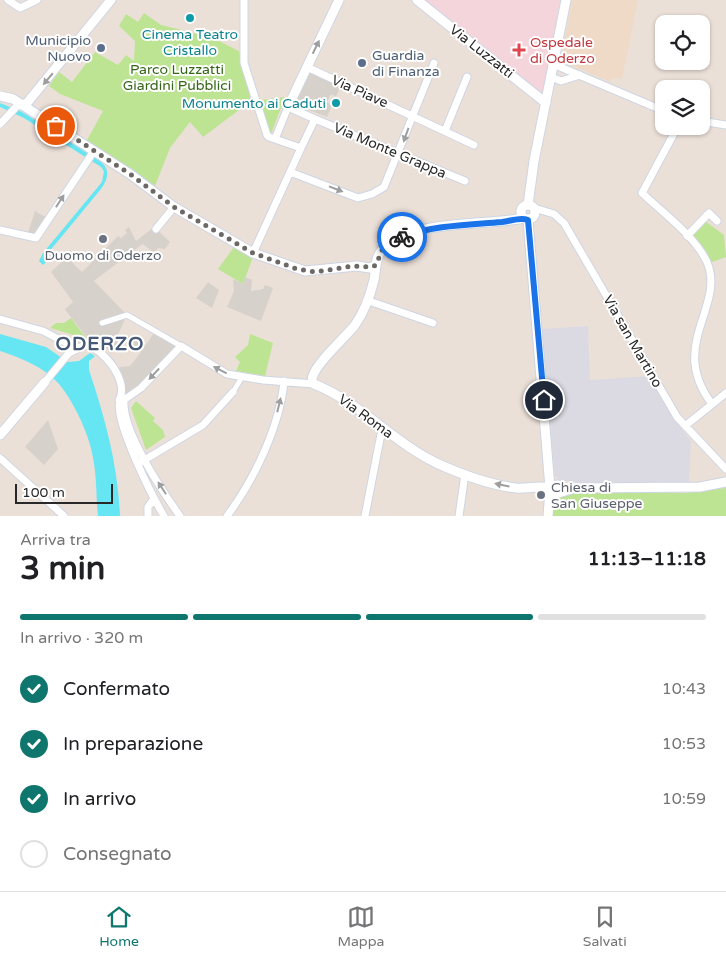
<!DOCTYPE html>
<html lang="it">
<meta charset="utf-8">
<style>
:root{--surface:#fff;--page:#f2f2f2;--text:#202124;--muted:#757577;--line:#e0e0e0;--accent:#0f766e}
body{margin:0;font-family:"Varela Round",sans-serif;background:var(--page);color:var(--text);height:100vh;display:flex;flex-direction:column;font-size:19px;white-space:nowrap}
*{box-sizing:border-box;margin:0}
p{font-size:16px;color:var(--muted)}
.icon{flex:none;width:28px;height:28px;fill:none;stroke:currentColor;stroke-width:2;stroke-linecap:round;stroke-linejoin:round}
.map{position:relative;height:516px;overflow:hidden}
.drawer{display:flex;flex-direction:column;background:var(--surface);flex:1}
.drawer>*{flex:none}
.tools{position:absolute;left:655px;top:15px;display:grid;gap:10px}
.tools a{display:grid;place-items:center;width:55px;height:55px;border-radius:10px;background:var(--surface);box-shadow:0 1px 4px #0004;font-size:25px}
.scale{position:absolute;left:15px;bottom:12px;width:98px;box-sizing:border-box;padding-left:5px;border:2px solid #282828;border-top:0;font-size:14px;line-height:18px;white-space:nowrap;color:#282828;-webkit-text-stroke:4px #fff;paint-order:stroke}
.pin{position:absolute;display:grid;place-items:center;width:42px;height:42px;color:#fff;margin:-21px;border:2px solid #fff;border-radius:50%;box-shadow:0 1px 5px #0007}
.courier{position:absolute;display:grid;place-items:center;width:50px;height:50px;margin:-25px;border:4px solid #1a73e8;border-radius:50%;background:#fff;color:#222;box-shadow:0 1px 6px #0007}
.summary em{font-style:normal;font-weight:700}
.summary div{display:flex;flex-direction:column-reverse}
.summary{display:flex;align-items:center;justify-content:space-between;height:85px;padding:0 20px}
h1{font-size:32px;font-weight:700;line-height:38px}
.bar{display:grid;grid-template-columns:repeat(4,1fr);gap:8px 5px;align-content:center;height:60px;padding:0 20px}
.bar i{height:6px;border-radius:4px;background:var(--line)}
.bar .current{background:var(--accent)}
.bar p{grid-column:span 4}
ol{padding:0 20px;list-style:none}
li{display:flex;align-items:center;gap:15px;height:55px}
li p{margin-inline-start:auto}
li .icon{padding:5px;border-radius:50%;background:var(--accent);color:#fff;stroke-width:4}
li:last-child{color:var(--muted)}
li i{width:28px;height:28px;border:2px solid var(--line);border-radius:50%}
.dock{display:flex;justify-content:space-around;align-items:center;height:70px;border-top:1px solid var(--line);background:var(--surface);font-size:14px;color:var(--muted)}
.dock a{display:grid;justify-items:center;gap:2px}
.dock .current{color:var(--accent)}
.map>svg:first-child{display:block}
.industrial{fill:#dbdae3}
.education{fill:#eedac7}
.medical{fill:#f3d5db}
.green{fill:#bde492}
.plaza{fill:#d7d1cb}
.water{fill:#66e5f2}
.lines{fill:none;stroke-linecap:round;stroke-linejoin:round}
.pedestrian-casing{stroke:#ced5e2;stroke-width:7}
.minor-casing{stroke:#ced5e2;stroke-width:9}
.tertiary-casing{stroke:#ced5e2;stroke-width:11}
.pedestrian{stroke:#fff;stroke-width:5}
.minor{stroke:#fff;stroke-width:7}
.tertiary{stroke:#fff;stroke-width:9}
.oneway{fill:#9e9e9e}
.done{stroke:#6c6866;stroke-width:5;stroke-dasharray:0 9}
.route{stroke:#1a73e8;stroke-width:6}
.culture-dot{fill:#0f9aa8;stroke:#fff;stroke-width:2}
.service-dot{fill:#5c6f8a;stroke:#fff;stroke-width:2}
.health-dot{fill:#e0444e;stroke:#fff;stroke-width:2}
.worship-dot{fill:#6b7280;stroke:#fff;stroke-width:2}
.labels{text-anchor:middle;stroke-width:4;stroke-linejoin:round;paint-order:stroke}
.culture-label{font-size:14px;fill:#0d838f;stroke:#fff}
.service-label{font-size:14px;fill:#4e5e75;stroke:#fff;text-anchor:end}
.health-label{font-size:14px;fill:#be3a42;stroke:#fff;text-anchor:start}
.street-label{font-size:14px;fill:#282828;stroke:#fff}
.park-label{font-size:14px;fill:#356617;stroke:#fff}
.worship-label{font-size:14px;fill:#5b616d;stroke:#fff}
.district-label{font-size:19px;font-weight:bold;letter-spacing:1px;fill:#475979;stroke:#fff}
</style>
<div class="map">
<svg width="726" height="516" viewBox="0 0 726 516">
<rect width="100%" height="100%" fill="#ebe0d8"/>
<!-- industrial -->
<path class="industrial" d="M588,326L590,380L648,376L672,417L691,441L689,482L618,484L561,481L555,476L542,329Z"/>
<!-- education -->
<path class="education" d="M572,0H638L622,79L613,78L611,82L561,61Z"/>
<!-- medical -->
<path class="medical" d="M424,0H560L544,95L453,22Z"/>
<!-- green -->
<path class="green" d="M144,13L161,25L211,37L239,51L251,101L203,137L190,122L170,148L155,186L86,142L103,111L60,94L49,86L59,72L72,82L95,52L118,65L126,55L134,61L135,41L119,26L126,14L138,22Z
M285,97L271,134L269,136L260,104L261,100Z
M705,221L724,235L726,257L712,262L690,236Z
M234,247L253,257L243,284L218,269Z
M71,318L87,339L50,328L56,323H64Z
M250,334L273,343L265,376L236,371L240,362L235,357L248,345Z
M136,401L155,418L153,421L163,430L165,437L146,450L131,408Z
M726,488V516H552C554,500 562,495 576,491L686,493Z"/>
<!-- plaza -->
<path class="plaza" d="M309,71L340,87L336,97L331,94L327,102L332,105L327,117L293,104Z
M35,211L49,219L36,238L28,233Z
M129,227L136,241L154,227L170,242L165,249L158,248L154,253L143,244L140,246L94,281L127,315L115,341L118,343L111,354L100,341L88,339L66,311L65,309L73,302L51,272L67,257L82,272L118,236L121,238L127,233L125,230Z
M245,277L252,280L251,291L263,289L265,285L273,288L261,321L227,307L234,291L233,279L243,284Z
M208,282L219,290L212,308L196,298Z
M155,331L181,346L124,399L117,372L120,367L130,366L141,352L123,339L126,335L146,345Z
M48,420L58,449L44,465L25,447Z"/>
<!-- water -->
<path class="water" d="M0,103L22,112L100,161C111,170 108,179 101,189L48,253L49,259L43,265L39,261L43,253L102,182L104,171L101,167L24,118L0,107Z
M0,334L46,347L68,362L79,361L90,353L95,356L89,361V370C105,418 118,465 120,516H98C96,497 97,478 93,458C90,435 70,392 52,377C37,364 18,357 0,351Z"/>
<g class="lines">
<!-- pedestrian casing -->
<g class="pedestrian-casing">
<path id="pedestrian" d="M102,323L127,315L181,346
M233,392L242,377"/>
</g>
<!-- minor casing -->
<g class="minor-casing">
<path id="minor" d="M8,0L20,8L37,0
M244,0V63L267,135L269,137L301,148L315,119L288,107L275,139
M553,64L664,111
M307,67L474,145
M551,77L561,81L580,75
M315,119L465,181
M701,121L726,125
M0,124L17,106L22,105
M678,126L642,193C663,213 694,235 707,262C726,307 667,345 712,404
M445,131L467,77
M290,172L358,198L372,194L384,187L434,63
M534,208L554,214L564,223L677,417L726,469
M156,229L174,207
M0,230L36,238L94,151
M687,236L709,213L717,221
M253,253L301,148
M369,301L433,323
M0,319L43,331L76,348
M45,382L69,353L85,345C103,347 130,382 119,400L121,402L141,388L181,346L227,374L263,380L314,384
M120,401C113,419 153,498 164,516
M124,401C122,431 162,491 180,516
M685,426L726,393
M0,458L64,516
M141,462L203,425L233,392
M148,516V507L153,500
M227,516C254,480 280,426 284,381
M365,516L379,444L381,435L386,430
M459,516L465,474"/>
</g>
<!-- tertiary casing -->
<g class="tertiary-casing">
<path id="tertiary" d="M417,0L546,103
M0,96L13,99L27,108L130,174L174,207L253,253L305,271L357,266L370,268L376,265
M22,105L27,103L111,0
M288,107L339,0
M521 212a7 7 0 1 1 14 0a7 7 0 1 1-14 0Z
M528,205L534,161L566,0
M524,218C487,226 405,219 381,251C375,259 376,270 374,280C370,296 365,311 355,325C345,338 311,367 312,381L314,384C362,403 396,446 443,466C466,476 491,485 516,488C527,489 540,485 550,488L528,220
M0,435L45,382
M559,492L558,485L551,486V492L555,494L575,488L700,487L726,482
M548,516L550,490"/>
</g>
<!-- pedestrian -->
<use href="#pedestrian" class="pedestrian"/>
<!-- minor -->
<use href="#minor" class="minor"/>
<!-- tertiary -->
<use href="#tertiary" class="tertiary"/>
</g>
<!-- one-way arrows -->
<defs><path id="oneway-solid" d="M-6-.8H1V-3.2L6.5 0L1 3.2V.8H-6Z" transform="scale(1.25)"/></defs>
<g class="oneway">
<use href="#oneway-solid" transform="translate(316 47) rotate(-64)"/>
<use href="#oneway-solid" transform="translate(48 79) rotate(130)"/>
<use href="#oneway-solid" transform="translate(406 135) rotate(110)"/>
<use href="#oneway-solid" transform="translate(336 189) rotate(21)"/>
<use href="#oneway-solid" transform="translate(60 201) rotate(-57)"/>
<use href="#oneway-solid" transform="translate(220 370) rotate(-153)"/>
<use href="#oneway-solid" transform="translate(154 374) rotate(133)"/>
<use href="#oneway-solid" transform="translate(279 405) rotate(-76)"/>
<use href="#oneway-solid" transform="translate(502 485) rotate(-168)"/>
<use href="#oneway-solid" transform="translate(162 488) rotate(-123)"/>
</g>
<g class="lines">
<!-- done -->
<path class="done" d="M56,126L130,174L174,207L253,253L297,269L316,272L352,266L372,267L376,265L382,250L402,237"/>
<!-- route -->
<path class="route" d="M402,237C435,225 467,225 502,222C511,221 520,217 528,220L544,400"/>
</g>
<!-- markers -->
<g class="culture-dot">
<circle cx="190" cy="18" r="5"/>
<circle cx="336" cy="103" r="5"/>
</g>
<g class="service-dot">
<circle cx="101" cy="48" r="5"/>
<circle cx="362" cy="63" r="5"/>
</g>
<path class="health-dot" d="M516.5 42.5h5v5h5v5h-5v5h-5v-5h-5v-5h5z"/>
<g class="worship-dot">
<circle cx="103" cy="239" r="5"/>
<circle cx="541" cy="495" r="5"/>
</g>
<g class="labels">
<!-- culture labels -->
<g class="culture-label">
<text x="190" y="39">Cinema Teatro<tspan x="190" dy="16">Cristallo</tspan></text>
<text x="326" y="108" text-anchor="end">Monumento ai Caduti</text>
</g>
<!-- service labels -->
<g class="service-label">
<text x="91" y="45">Municipio<tspan x="91" dy="16">Nuovo</tspan></text>
<text x="372" y="60" text-anchor="start">Guardia<tspan x="372" dy="16">di Finanza</tspan></text>
</g>
<!-- health labels -->
<g class="health-label">
<text x="530" y="47">Ospedale<tspan x="530" dy="16">di Oderzo</tspan></text>
</g>
<!-- street labels -->
<g class="street-label">
<text transform="translate(482 51) rotate(38)" y="5">Via Luzzatti</text>
<text transform="translate(360 91) rotate(24)" y="5">Via Piave</text>
<text transform="translate(390 150) rotate(23)" y="5">Via Monte Grappa</text>
<text transform="translate(633 341) rotate(60)" y="5">Via san Martino</text>
<text transform="translate(366 416) rotate(36)" y="5">Via Roma</text>
</g>
<!-- park labels -->
<g class="park-label">
<text x="177" y="74">Parco Luzzatti<tspan x="177" dy="16">Giardini Pubblici</tspan></text>
</g>
<!-- worship labels -->
<g class="worship-label">
<text x="103" y="260">Duomo di Oderzo</text>
<text x="551" y="492" text-anchor="start">Chiesa di<tspan x="551" dy="16">San Giuseppe</tspan></text>
</g>
<!-- district labels -->
<g class="district-label">
<text x="100" y="350">ODERZO</text>
</g>
</g>
</svg>
<div class="tools">
<a><svg class="icon" aria-label="locate" viewBox="0 0 24 24"><circle cx="12" cy="12" r="6"/><path d="M12 2v4M12 18v4M2 12h4M18 12h4"/></svg></a>
<a><svg class="icon" aria-label="layers" viewBox="0 0 24 24"><path d="M12 4l9 5-9 5-9-5zM3 14l9 5 9-5"/></svg></a>
</div>
<div class="scale">100 m</div>
<div class="pin" style="left:56px;top:126px;background:#ea580c"><svg class="icon" aria-label="bag" viewBox="0 0 24 24"><path d="M5 8h14l-1 12H6zM9 8a3 3 0 0 1 6 0"/></svg></div>
<div class="pin" style="left:544px;top:400px;background:#1f2937"><svg class="icon" aria-label="home" viewBox="0 0 24 24"><path d="M3 11l9-7 9 7M6 9v11h12V9"/></svg></div>
<div class="courier" style="left:402px;top:237px"><svg class="icon" aria-label="bike" viewBox="0 0 24 24"><circle cx="6" cy="16" r="4"/><circle cx="18" cy="16" r="4"/><path d="M6 16l4-8h5l3 8M10 8l3 8H6M13 5h3"/></svg></div>
</div>
<section class="drawer">
<div class="summary"><div><h1>3 min</h1><p>Arriva tra</p></div><em>11:13–11:18</em></div>
<div class="bar"><i class="current"></i><i class="current"></i><i class="current"></i><i></i><p>In arrivo · 320 m</p></div>
<ol>
<li><svg class="icon" aria-label="check" viewBox="0 0 24 24"><path d="M5 12l5 5 9-10"/></svg>Confermato<p>10:43</p></li>
<li><svg class="icon" aria-label="check" viewBox="0 0 24 24"><path d="M5 12l5 5 9-10"/></svg>In preparazione<p>10:53</p></li>
<li><svg class="icon" aria-label="check" viewBox="0 0 24 24"><path d="M5 12l5 5 9-10"/></svg>In arrivo<p>10:59</p></li>
<li><i></i>Consegnato</li>
</ol>
</section>
<nav class="dock">
<a class="current"><svg class="icon" aria-label="home" viewBox="0 0 24 24"><path d="M3 11l9-7 9 7M6 9v11h12V9"/></svg>Home</a>
<a><svg class="icon" aria-label="map" viewBox="0 0 24 24"><path d="M3 6l6-2 6 2 6-2v14l-6 2-6-2-6 2zM9 4v14M15 6v14"/></svg>Mappa</a>
<a><svg class="icon" aria-label="saved" viewBox="0 0 24 24"><path d="M7 4h10v16l-5-4-5 4z"/></svg>Salvati</a>
</nav>
